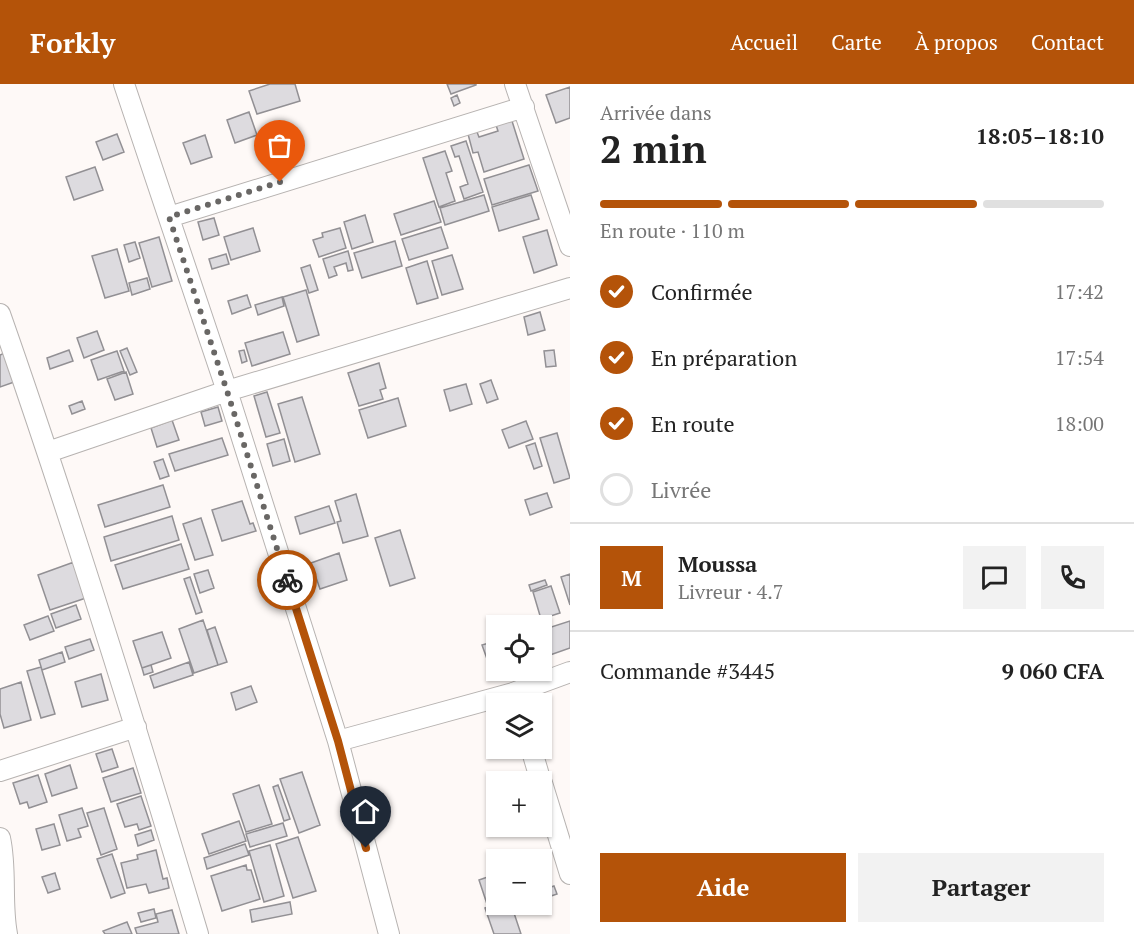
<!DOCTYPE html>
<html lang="fr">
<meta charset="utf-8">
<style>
:root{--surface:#fff;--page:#f2f2f2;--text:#222;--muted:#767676;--line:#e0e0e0;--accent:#b45309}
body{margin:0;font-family:"PT Serif",serif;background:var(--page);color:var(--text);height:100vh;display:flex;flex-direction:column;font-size:22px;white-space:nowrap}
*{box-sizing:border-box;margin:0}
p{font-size:20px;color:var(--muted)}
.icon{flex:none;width:33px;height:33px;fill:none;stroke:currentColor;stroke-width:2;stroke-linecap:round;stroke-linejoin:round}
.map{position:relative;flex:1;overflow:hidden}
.panel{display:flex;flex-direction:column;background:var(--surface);width:564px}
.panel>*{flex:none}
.tools{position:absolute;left:486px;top:531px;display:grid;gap:12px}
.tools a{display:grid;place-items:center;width:66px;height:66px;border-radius:0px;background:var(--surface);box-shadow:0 2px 4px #0004;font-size:30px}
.pin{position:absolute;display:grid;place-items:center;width:51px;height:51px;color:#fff;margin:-62px -26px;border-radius:50% 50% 50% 0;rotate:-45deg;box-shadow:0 0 6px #0007}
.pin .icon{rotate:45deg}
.courier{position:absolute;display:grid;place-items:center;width:60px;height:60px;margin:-30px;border:4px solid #b45309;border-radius:50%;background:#fff;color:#222;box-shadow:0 2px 8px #0007}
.overview em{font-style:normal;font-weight:700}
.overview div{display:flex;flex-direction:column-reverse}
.overview{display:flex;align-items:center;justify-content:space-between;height:102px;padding:0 30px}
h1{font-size:39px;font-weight:700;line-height:45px}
.bar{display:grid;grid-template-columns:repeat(4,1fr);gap:9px 6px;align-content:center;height:72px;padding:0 30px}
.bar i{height:8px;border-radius:4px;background:var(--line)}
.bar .current{background:var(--accent)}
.bar p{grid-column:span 4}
.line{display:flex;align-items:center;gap:15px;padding:0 30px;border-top:2px solid var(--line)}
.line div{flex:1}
.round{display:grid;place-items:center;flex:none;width:63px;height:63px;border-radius:0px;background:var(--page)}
ol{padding:0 30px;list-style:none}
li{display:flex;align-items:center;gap:18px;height:66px}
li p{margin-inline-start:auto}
li .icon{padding:6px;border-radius:50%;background:var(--accent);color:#fff;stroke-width:4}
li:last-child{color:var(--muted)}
li i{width:33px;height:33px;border:3px solid var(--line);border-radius:50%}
.button{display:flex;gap:12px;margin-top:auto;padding:12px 30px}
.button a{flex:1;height:69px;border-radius:0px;background:var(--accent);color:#fff;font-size:24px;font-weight:700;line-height:69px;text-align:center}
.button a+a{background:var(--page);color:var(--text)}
header{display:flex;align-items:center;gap:36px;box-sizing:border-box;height:84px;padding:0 30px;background:var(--accent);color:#fff}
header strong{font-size:28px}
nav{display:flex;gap:33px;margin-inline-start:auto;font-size:21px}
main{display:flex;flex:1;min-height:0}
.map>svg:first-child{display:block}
.building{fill:#dddbdf;stroke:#929094;stroke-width:1.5}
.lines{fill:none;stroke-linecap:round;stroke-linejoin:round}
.street-casing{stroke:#b7b3b1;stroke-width:22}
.street{stroke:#fff;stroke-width:20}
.done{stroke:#696765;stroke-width:6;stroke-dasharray:0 10.8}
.route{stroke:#b45309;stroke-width:8}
</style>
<header>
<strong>Forkly</strong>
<nav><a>Accueil</a><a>Carte</a><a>À propos</a><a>Contact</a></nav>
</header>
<main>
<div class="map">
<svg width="570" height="850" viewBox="0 0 570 850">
<rect width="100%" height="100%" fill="#fef9f7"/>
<!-- building -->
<path class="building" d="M270,0H295L300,17L257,30L249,7Z
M447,0H476V1L451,10Z
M570,3V34L556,39L546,11Z
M457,11L460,19L454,22L451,14Z
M249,28L257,51L235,59L227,36Z
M512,37L524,75L484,88L478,68L473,69L468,50L477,48L479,53L498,47L496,41Z
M117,50L124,68L103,76L96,58Z
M205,51L212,73L191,80L183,59Z
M466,57L483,108L464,115L460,103L468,100L459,72L455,73L451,62Z
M445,67L452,87L446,89L455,117L439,123L423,74Z
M529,81L538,107L492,121L484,95Z
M95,83L103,106L74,116L66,93Z
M484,111L489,127L445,141L440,124Z
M531,111L539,135L499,147L492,123Z
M434,117L441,138L401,151L394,130Z
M365,131L373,158L352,165L344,138Z
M214,134L219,151L203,156L198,138Z
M441,143L448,164L409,176L402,155Z
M253,144L260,167L231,176L224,153Z
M340,144L346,164L319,173L313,156L323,153L322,149Z
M547,146L557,181L534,189L523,153Z
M159,153L172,197L152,203L139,159Z
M395,157L402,182L362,194L354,169Z
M135,158L140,174L129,178L124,161Z
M117,165L129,207L105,214L92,172Z
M348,167L353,186L348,187L346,179L334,183L337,191L329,194L323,175Z
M226,170L229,180L212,185L209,175Z
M452,171L463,205L442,211L432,177Z
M427,177L438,214L417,220L406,184Z
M310,181L318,206L309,209L301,184Z
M147,194L150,205L132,211L129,199Z
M306,206L319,251L297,258L283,213Z
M247,211L251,223L232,230L228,217Z
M282,213L284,222L258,231L255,221Z
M540,228L545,246L528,251L524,233Z
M97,247L104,266L84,274L77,254Z
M283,248L290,270L252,282L245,259Z
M127,264L137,288L130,291L120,267Z
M69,266L73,277L50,285L47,274Z
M244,266L247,277L242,279L239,267Z
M554,266L556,282L546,283L544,267Z
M117,267L124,287L98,296L91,276Z
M7,268L17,297L0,303V271Z
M379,279L386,304L380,306L383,315L359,322L348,289Z
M126,288L133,310L115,316L107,295Z
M491,296L498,315L487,319L480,300Z
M466,300L472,320L450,327L444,306Z
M267,308L280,349L266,353L254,312Z
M302,313L320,370L295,378L278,320Z
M398,314L406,342L368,354L359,326Z
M82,317L85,325L72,330L69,322Z
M218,323L222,337L205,342L201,328Z
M172,336L179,356L157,363L151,344Z
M526,337L533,355L509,364L502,346Z
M557,349L570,394L554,399L540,354Z
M222,354L228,371L175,387L169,370Z
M284,355L290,377L273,382L267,360Z
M535,359L542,382L534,385L526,362Z
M163,375L169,392L160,395L154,378Z
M163,401L170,423L105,443L98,421Z
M547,409L552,423L530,431L525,416Z
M356,410L368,452L343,459L337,438L341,437L335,417Z
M242,417L250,440L253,439L256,447L222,457L212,426Z
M329,422L335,439L300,450L295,433Z
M172,432L179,456L111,477L104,453Z
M201,434L213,471L195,476L183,440Z
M400,446L415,494L390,502L375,454Z
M181,460L189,485L123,505L115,481Z
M339,469L347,496L320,505L311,479Z
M74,478L86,514L50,526L38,491Z
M208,486L214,504L200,509L194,490Z
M570,490V521L561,493Z
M190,493L202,528L196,530L184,495Z
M545,496L547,501L531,507L529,501Z
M551,502L560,529L541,535L533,508Z
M76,521L81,535L56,544L51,530Z
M48,532L54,547L30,556L24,541Z
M545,534L548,543L542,545L538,536Z
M203,536L218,581L194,589L179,545Z
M570,537V564L550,571L542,546Z
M215,543L227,578L218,581L207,546Z
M162,548L171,574L142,584L133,557Z
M90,555L94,566L69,575L65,563Z
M496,557V584L491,586L482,561Z
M62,568L65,578L42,586L39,576Z
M189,578L193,591L154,604L150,592Z
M151,581L153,588L144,591L142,584Z
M41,583L55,630L41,634L27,587Z
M101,590L108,616L82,623L75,598Z
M21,598L31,636L4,644L0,630V605Z
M251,602L257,618L236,626L231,609Z
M112,665L118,683L102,688L96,670Z
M70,681L77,704L52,712L45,690Z
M133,684L141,709L111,718L103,694Z
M302,688L320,741L299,749L280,695Z
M38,691L47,718L29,724L27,718L20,720L13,699Z
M259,701L272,740L246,748L233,710Z
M278,701L290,735L284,737L273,703Z
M141,712L151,742L139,746L137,740L125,743L117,720Z
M82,724L88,742L78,745L81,753L67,757L59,731Z
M104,724L117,765L101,771L87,729Z
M239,737L246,757L209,770L202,750Z
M283,739L287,752L250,763L246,750Z
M54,740L60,761L42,766L36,745Z
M151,746L154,756L138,762L135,751Z
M298,753L316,807L293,814L276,760Z
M245,760L249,771L207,785L204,774Z
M270,761L284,812L264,818L249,767Z
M156,766L163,795L167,794L169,804L149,809L146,800L127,804L121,779L138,775L137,771Z
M112,770L125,809L111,814L97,775Z
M246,781L247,786H251L260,815L222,827L211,792Z
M55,789L60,805L48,809L42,793Z
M496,790V817L487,820L479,796Z
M554,802L557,810L551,812L548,804Z
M290,818L292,830L252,838L250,826Z
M496,820H511L521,850H494L485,824Z
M154,825L156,834L141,838L138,829Z
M172,826L179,850H137L135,844L158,838L156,830Z
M127,838L132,850H105L103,847Z"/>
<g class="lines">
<!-- street casing -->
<g class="street-casing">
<path id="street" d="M124,0L227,307L338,657L389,850
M515,0L570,162
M169,133L524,23
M0,230C72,435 136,642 198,850
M48,368L227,307L570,204
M338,657L513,609L570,588
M531,664L541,698
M0,687L136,643
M542,699L570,790
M0,754C7,786 1,818 7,850"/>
</g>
<!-- street -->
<use href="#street" class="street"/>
</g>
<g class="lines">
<!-- done -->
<path class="done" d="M280,98L169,133L227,307L287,496"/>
<!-- route -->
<path class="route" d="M287,496L338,657L366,764"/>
</g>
</svg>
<div class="tools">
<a><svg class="icon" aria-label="locate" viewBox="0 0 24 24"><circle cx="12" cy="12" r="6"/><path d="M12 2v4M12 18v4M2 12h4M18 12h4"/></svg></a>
<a><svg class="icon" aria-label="layers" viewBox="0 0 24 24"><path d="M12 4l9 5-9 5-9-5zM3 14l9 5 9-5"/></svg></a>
<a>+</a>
<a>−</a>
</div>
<div class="pin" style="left:280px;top:98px;background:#ea580c"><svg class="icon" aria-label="bag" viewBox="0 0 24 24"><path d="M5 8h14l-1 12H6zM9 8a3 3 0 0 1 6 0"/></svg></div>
<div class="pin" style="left:366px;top:764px;background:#1f2937"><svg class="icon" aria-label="home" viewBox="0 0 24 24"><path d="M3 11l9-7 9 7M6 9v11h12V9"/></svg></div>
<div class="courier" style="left:287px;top:496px"><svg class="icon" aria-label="bike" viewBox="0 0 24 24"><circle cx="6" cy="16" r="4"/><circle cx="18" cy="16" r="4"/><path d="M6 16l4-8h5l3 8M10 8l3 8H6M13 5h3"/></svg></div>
</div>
<section class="panel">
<div class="overview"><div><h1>2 min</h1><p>Arrivée dans</p></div><em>18:05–18:10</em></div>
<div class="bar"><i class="current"></i><i class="current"></i><i class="current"></i><i></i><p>En route · 110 m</p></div>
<ol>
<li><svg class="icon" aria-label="check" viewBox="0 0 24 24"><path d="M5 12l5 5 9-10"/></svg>Confirmée<p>17:42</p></li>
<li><svg class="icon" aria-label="check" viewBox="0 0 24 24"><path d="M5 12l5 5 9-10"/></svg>En préparation<p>17:54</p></li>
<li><svg class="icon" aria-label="check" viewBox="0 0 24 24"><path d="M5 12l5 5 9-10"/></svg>En route<p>18:00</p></li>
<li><i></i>Livrée</li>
</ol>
<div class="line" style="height:108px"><b class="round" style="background:var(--accent);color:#fff">M</b><div><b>Moussa</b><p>Livreur · 4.7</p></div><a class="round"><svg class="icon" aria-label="chat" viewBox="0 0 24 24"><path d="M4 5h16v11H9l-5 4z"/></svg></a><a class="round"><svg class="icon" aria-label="phone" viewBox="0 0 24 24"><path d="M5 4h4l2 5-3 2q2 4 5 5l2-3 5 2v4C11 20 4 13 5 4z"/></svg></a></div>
<div class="line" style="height:78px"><div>Commande #3445</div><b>9 060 CFA</b></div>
<div class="button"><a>Aide</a><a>Partager</a></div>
</section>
</main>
